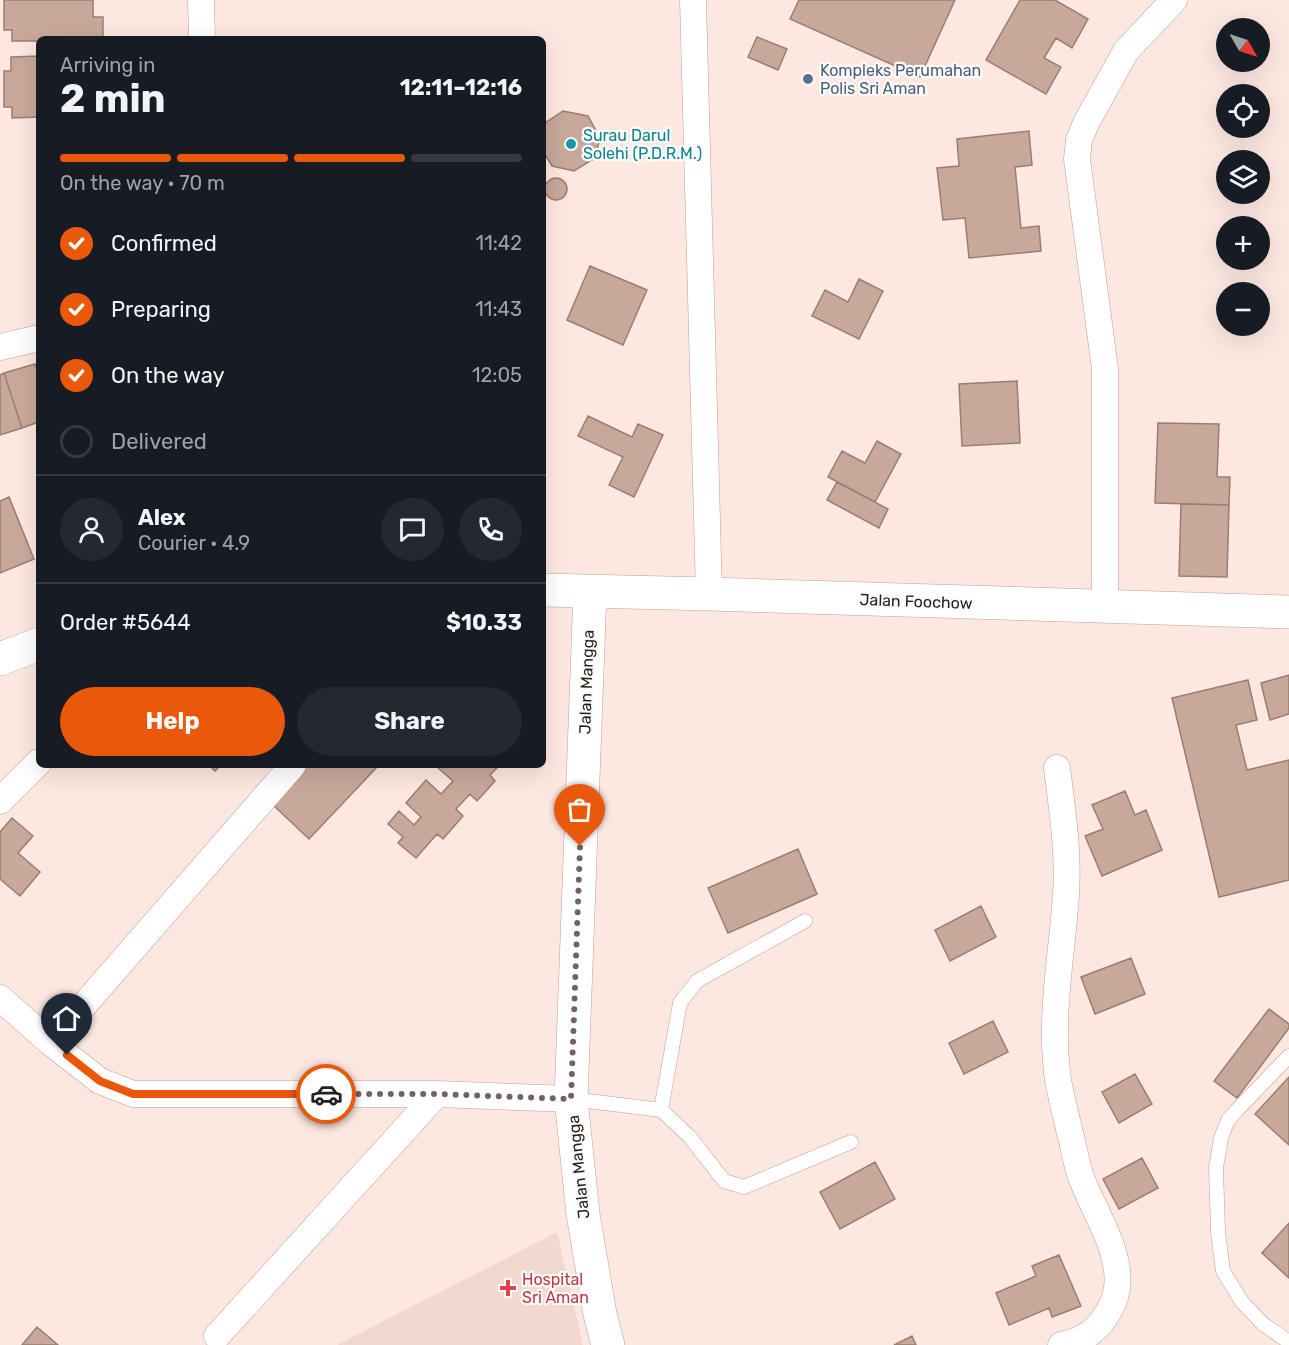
<!DOCTYPE html>
<meta charset="utf-8">
<style>
:root{--surface:#171b24;--page:#242831;--text:#f1f3f6;--muted:#9ea1a6;--line:#363941;--accent:#ea580c}
body{margin:0;font-family:Rubik,sans-serif;background:var(--page);color:var(--text);height:100vh;display:flex;flex-direction:column;font-size:22px;white-space:nowrap}
*{box-sizing:border-box;margin:0}
p{font-size:20px;color:var(--muted)}
.icon{flex:none;width:33px;height:33px;fill:none;stroke:currentColor;stroke-width:2;stroke-linecap:round;stroke-linejoin:round}
.map{position:relative;flex:1;overflow:hidden}
.details{position:absolute;left:36px;top:36px;width:510px;height:732px;display:flex;flex-direction:column;background:var(--surface);border-radius:9px;box-shadow:0 6px 24px #0002}
.details>*{flex:none}
.needle{width:39px;rotate:129deg}
.controls{position:absolute;left:1216px;top:18px;display:grid;gap:12px}
.controls a{display:grid;place-items:center;width:54px;height:54px;border-radius:50%;background:var(--surface);box-shadow:0 6px 24px #0002;font-size:30px}
.pin{position:absolute;display:grid;place-items:center;width:51px;height:51px;color:#fff;margin:-62px -26px;border-radius:50% 50% 50% 0;rotate:-45deg;box-shadow:0 0 6px #0007}
.pin .icon{rotate:45deg}
.courier{position:absolute;display:grid;place-items:center;width:60px;height:60px;margin:-30px;border:4px solid #ea580c;border-radius:50%;background:#fff;color:#222;box-shadow:0 2px 8px #0007}
.head em{font-style:normal;font-weight:700}
.head div{display:flex;flex-direction:column-reverse}
.head{display:flex;align-items:center;justify-content:space-between;height:102px;padding:0 24px}
h1{font-size:39px;font-weight:700;line-height:45px}
.bar{display:grid;grid-template-columns:repeat(4,1fr);gap:9px 6px;align-content:center;height:72px;padding:0 24px}
.bar i{height:8px;border-radius:4px;background:var(--line)}
.bar .active{background:var(--accent)}
.bar p{grid-column:span 4}
.line{display:flex;align-items:center;gap:15px;padding:0 24px;border-top:2px solid var(--line)}
.line div{flex:1}
.round{display:grid;place-items:center;flex:none;width:63px;height:63px;border-radius:32px;background:var(--page)}
ol{padding:0 24px;list-style:none}
li{display:flex;align-items:center;gap:18px;height:66px}
li p{margin-inline-start:auto}
li .icon{padding:6px;border-radius:50%;background:var(--accent);color:#fff;stroke-width:4}
li:last-child{color:var(--muted)}
li i{width:33px;height:33px;border:3px solid var(--line);border-radius:50%}
.primary-button{display:flex;gap:12px;margin-top:auto;padding:12px 24px}
.primary-button a{flex:1;height:69px;border-radius:36px;background:var(--accent);color:#fff;font-size:24px;font-weight:700;line-height:69px;text-align:center}
.primary-button a+a{background:var(--page);color:var(--text)}
.map>svg:first-child{display:block}
.built{fill:#f2d8cf}
.building{fill:#c8a89b;stroke:#9b7d71;stroke-width:1.5}
.lines{fill:none;stroke-linecap:round;stroke-linejoin:round}
.lane-casing{stroke:#be9e91;stroke-width:15}
.street-casing{stroke:#be9e91;stroke-width:27}
.secondary-casing{stroke:#be9e91;stroke-width:34}
.lane{stroke:#fff;stroke-width:14}
.street{stroke:#fff;stroke-width:26}
.secondary{stroke:#fff;stroke-width:33}
.done{stroke:#73635e;stroke-width:6;stroke-dasharray:0 10.8}
.route{stroke:#ea580c;stroke-width:8}
.service-dot{fill:#5c6f8a;stroke:#fbfbfb;stroke-width:2}
.culture-dot{fill:#0f9aa8;stroke:#fbfbfb;stroke-width:2}
.health-dot{fill:#e0444e;stroke:#fbfbfb;stroke-width:2}
.labels{text-anchor:middle;stroke-width:4.5;stroke-linejoin:round;paint-order:stroke}
.service-label{font-size:16px;fill:#4e5e75;stroke:#fbfbfb;text-anchor:start}
.culture-label{font-size:16px;fill:#0d838f;stroke:#fbfbfb;text-anchor:start}
.street-label{font-size:16px;fill:#281c17;stroke:#fbfbfb}
.health-label{font-size:16px;fill:#be3a42;stroke:#fbfbfb;text-anchor:start}
</style>
<div class="map">
<svg width="1289" height="1345" viewBox="0 0 1289 1345">
<rect width="100%" height="100%" fill="#fde8e1"/>
<!-- built -->
<path class="built" d="M557,1232L583,1345H337Z"/>
<!-- building -->
<path class="building" d="M4,0H93V17H103V39H39V41H12V30H4Z
M799,0H955L920,77L790,19Z
M1020,0H1055L1088,19L1072,48L1056,38L1044,58L1061,67L1046,94L986,60Z
M301,37H324V39H301Z
M757,37L787,49L778,70L748,57Z
M39,56V117L12,118V107H4V71H11V57Z
M563,111L588,116L600,138L595,158L574,171L552,166L543,151V132L545,123Z
M1029,131L1032,165L1015,167L1021,228L1039,226L1041,251L969,258L965,218L943,220L937,168L959,166L957,139Z
M545 189a11 11 0 1 1 22 0a11 11 0 1 1-22 0Z
M590,266L647,290L623,345L567,320Z
M859,279L883,291L859,339L812,316L825,290L848,302Z
M35,364L39,376V422L22,428L4,373Z
M4,373L22,428L0,435V375Z
M1017,381L1020,443L962,446L959,384Z
M588,416L632,437L638,424L663,435L634,497L609,485L623,457L578,436Z
M1158,423L1219,424L1217,477H1230L1229,505L1155,503Z
M877,441L901,454L875,502L828,477L842,451L865,463Z
M837,482L888,509L879,528L827,500Z
M9,497L34,559L0,573V501Z
M1181,504L1229,505L1227,577L1179,576Z
M1289,675V714L1270,720L1261,683Z
M1248,680L1257,720L1236,725L1247,770L1289,760V880L1219,897L1172,698Z
M209,765H221L215,771Z
M307,765H379L309,839L271,803Z
M439,765L499,766L490,775L495,781L477,801L470,794L456,809L463,816L443,839L437,834L416,858L398,843L403,837L388,824L399,811L414,825L421,817L406,803L426,780L441,794L453,781L437,767Z
M1125,791L1135,815L1146,810L1162,850L1102,876L1085,836L1103,829L1092,805Z
M12,818L33,836L18,853L40,872L20,896L0,879V832Z
M798,849L817,894L728,933L708,888Z
M981,906L996,937L950,961L935,930Z
M1131,958L1145,994L1095,1014L1081,977Z
M1269,1009L1289,1024V1028L1237,1098L1214,1081Z
M993,1021L1008,1052L964,1074L949,1043Z
M1135,1074L1152,1104L1119,1123L1102,1092Z
M1289,1077V1145L1255,1114Z
M1142,1158L1158,1188L1119,1209L1103,1179Z
M875,1162L895,1199L840,1229L820,1192Z
M1289,1223V1278L1262,1253Z
M1059,1255L1081,1306L1052,1317L1049,1308L1009,1325L996,1293L1036,1276L1032,1266Z
M37,1327L58,1345H22Z
M912,1336L916,1345H894Z"/>
<g class="lines">
<!-- lane casing -->
<g class="lane-casing">
<path id="lane" d="M1289,1056L1237,1110L1228,1120L1221,1138L1216,1168L1218,1232L1223,1271L1242,1302L1263,1324L1289,1342
M572,1099L661,1110L690,1137L724,1181L744,1187L851,1142
M661,1110L680,1003L697,981L805,921"/>
</g>
<!-- street casing -->
<g class="street-casing">
<path id="street" d="M201,0L202,39
M693,0L709,594
M0,347L39,338
M1105,607V369L1077,159L1079,140L1086,123L1126,51L1174,0
M1057,768C1062,809 1069,852 1066,894C1062,956 1049,1017 1058,1080C1061,1097 1066,1115 1070,1133C1074,1147 1076,1163 1081,1177C1093,1210 1122,1251 1117,1288C1114,1309 1098,1332 1078,1340C1073,1343 1066,1343 1061,1345
M0,801L39,762
M0,998L51,1043L100,1081L133,1094H437L571,1099
M51,1043L293,765
M217,1336L437,1094"/>
</g>
<!-- secondary casing -->
<g class="secondary-casing">
<path id="secondary" d="M543,590L709,594L1289,612
M590,592L571,1099L583,1214L600,1314L608,1345
M0,659L39,644"/>
</g>
<!-- lane -->
<use href="#lane" class="lane"/>
<!-- street -->
<use href="#street" class="street"/>
<!-- secondary -->
<use href="#secondary" class="secondary"/>
</g>
<g class="lines">
<!-- done -->
<path class="done" d="M326,1094H437L571,1099L580,846"/>
<!-- route -->
<path class="route" d="M67,1055L100,1081L133,1094H326"/>
</g>
<!-- markers -->
<circle class="service-dot" cx="808" cy="79" r="6"/>
<circle class="culture-dot" cx="571" cy="144" r="6"/>
<path class="health-dot" d="M505 1279h6v6h6v6h-6v6h-6v-6h-6v-6h6z"/>
<g class="labels">
<!-- service labels -->
<g class="service-label">
<text x="820" y="76">Kompleks Perumahan<tspan x="820" dy="18">Polis Sri Aman</tspan></text>
</g>
<!-- culture labels -->
<g class="culture-label">
<text x="583" y="141">Surau Darul<tspan x="583" dy="18">Solehi (P.D.R.M.)</tspan></text>
</g>
<!-- street labels -->
<g class="street-label">
<text transform="translate(916 601) rotate(2)" y="6">Jalan Foochow</text>
<text transform="translate(586 682) rotate(-88)" y="6">Jalan Mangga</text>
<text transform="translate(578 1167) rotate(-96)" y="6">Jalan Mangga</text>
</g>
<!-- health labels -->
<g class="health-label">
<text x="522" y="1285">Hospital<tspan x="522" dy="18">Sri Aman</tspan></text>
</g>
</g>
</svg>
<div class="controls">
<a><svg class="needle" viewBox="-14 -14 28 28"><path d="M0-13l5 13h-10z" fill="#e53935"/><path d="M0 13l5-13h-10z" fill="#9ea1a6"/></svg></a>
<a><svg class="icon" aria-label="locate" viewBox="0 0 24 24"><circle cx="12" cy="12" r="6"/><path d="M12 2v4M12 18v4M2 12h4M18 12h4"/></svg></a>
<a><svg class="icon" aria-label="layers" viewBox="0 0 24 24"><path d="M12 4l9 5-9 5-9-5zM3 14l9 5 9-5"/></svg></a>
<a>+</a>
<a>−</a>
</div>
<div class="pin" style="left:580px;top:846px;background:#ea580c"><svg class="icon" aria-label="bag" viewBox="0 0 24 24"><path d="M5 8h14l-1 12H6zM9 8a3 3 0 0 1 6 0"/></svg></div>
<div class="pin" style="left:67px;top:1055px;background:#1f2937"><svg class="icon" aria-label="home" viewBox="0 0 24 24"><path d="M3 11l9-7 9 7M6 9v11h12V9"/></svg></div>
<div class="courier" style="left:326px;top:1094px"><svg class="icon" aria-label="car" viewBox="0 0 24 24"><path d="M5 17H2v-5l4-1 3-4h7l3 4 3 1v5h-3M9 17h6M6 11h13"/><circle cx="7" cy="17" r="2"/><circle cx="17" cy="17" r="2"/></svg></div>
<section class="details">
<div class="head"><div><h1>2 min</h1><p>Arriving in</p></div><em>12:11–12:16</em></div>
<div class="bar"><i class="active"></i><i class="active"></i><i class="active"></i><i></i><p>On the way · 70 m</p></div>
<ol>
<li><svg class="icon" aria-label="check" viewBox="0 0 24 24"><path d="M5 12l5 5 9-10"/></svg>Confirmed<p>11:42</p></li>
<li><svg class="icon" aria-label="check" viewBox="0 0 24 24"><path d="M5 12l5 5 9-10"/></svg>Preparing<p>11:43</p></li>
<li><svg class="icon" aria-label="check" viewBox="0 0 24 24"><path d="M5 12l5 5 9-10"/></svg>On the way<p>12:05</p></li>
<li><i></i>Delivered</li>
</ol>
<div class="line" style="height:108px"><a class="round"><svg class="icon" aria-label="person" viewBox="0 0 24 24"><circle cx="12" cy="8" r="4"/><path d="M4 21q1-7 8-7t8 7"/></svg></a><div><b>Alex</b><p>Courier · 4.9</p></div><a class="round"><svg class="icon" aria-label="chat" viewBox="0 0 24 24"><path d="M4 5h16v11H9l-5 4z"/></svg></a><a class="round"><svg class="icon" aria-label="phone" viewBox="0 0 24 24"><path d="M5 4h4l2 5-3 2q2 4 5 5l2-3 5 2v4C11 20 4 13 5 4z"/></svg></a></div>
<div class="line" style="height:78px"><div>Order #5644</div><b>$10.33</b></div>
<div class="primary-button"><a>Help</a><a>Share</a></div>
</section>
</div>
